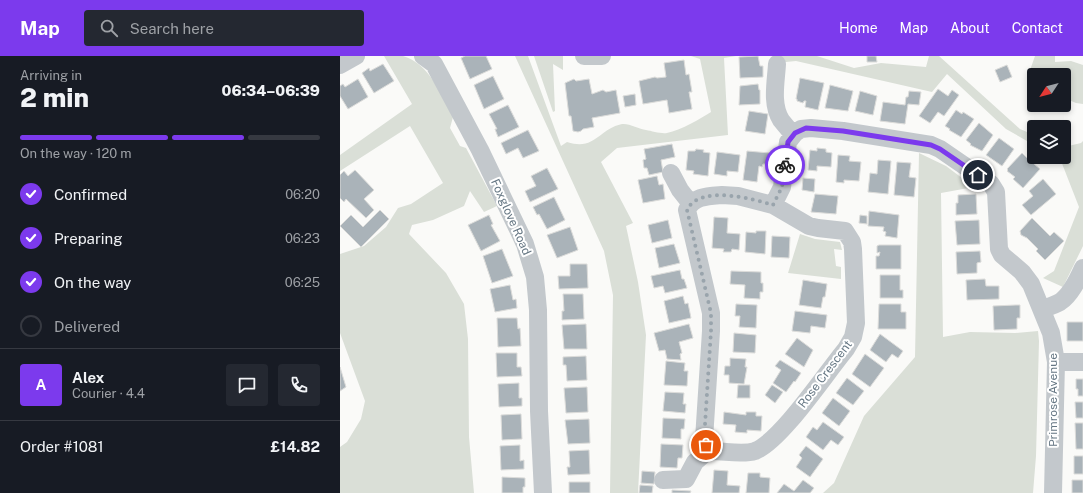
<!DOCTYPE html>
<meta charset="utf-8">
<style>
:root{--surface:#171b24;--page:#242831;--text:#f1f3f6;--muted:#9ea1a6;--line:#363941;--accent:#7c3aed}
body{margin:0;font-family:"Public Sans",sans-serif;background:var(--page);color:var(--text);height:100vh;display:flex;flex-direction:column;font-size:15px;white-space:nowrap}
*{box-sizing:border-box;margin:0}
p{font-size:13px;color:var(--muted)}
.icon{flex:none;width:22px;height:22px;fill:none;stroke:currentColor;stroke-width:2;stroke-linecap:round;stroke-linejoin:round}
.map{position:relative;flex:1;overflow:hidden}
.side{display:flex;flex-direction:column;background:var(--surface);width:340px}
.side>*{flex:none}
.needle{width:26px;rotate:234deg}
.tools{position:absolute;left:687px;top:12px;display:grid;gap:8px}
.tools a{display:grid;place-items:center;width:44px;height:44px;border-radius:4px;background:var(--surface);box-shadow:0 2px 6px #0003;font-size:20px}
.pin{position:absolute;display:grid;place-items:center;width:34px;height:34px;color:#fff;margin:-17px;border:2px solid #fff;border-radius:50%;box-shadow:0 1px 4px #0007}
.courier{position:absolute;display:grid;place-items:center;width:40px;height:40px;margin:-20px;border:3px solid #7c3aed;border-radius:50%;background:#fff;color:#222;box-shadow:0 1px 5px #0007}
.summary em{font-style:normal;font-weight:800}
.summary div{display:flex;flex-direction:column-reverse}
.summary{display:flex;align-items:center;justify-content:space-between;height:68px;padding:0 20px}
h1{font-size:26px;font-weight:800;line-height:30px}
.bar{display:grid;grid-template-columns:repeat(4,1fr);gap:6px 4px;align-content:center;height:48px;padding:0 20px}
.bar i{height:5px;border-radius:3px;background:var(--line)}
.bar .selected{background:var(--accent)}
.bar p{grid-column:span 4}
.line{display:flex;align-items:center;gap:10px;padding:0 20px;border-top:1px solid var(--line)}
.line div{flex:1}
.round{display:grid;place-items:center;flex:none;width:42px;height:42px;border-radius:4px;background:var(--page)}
ol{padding:0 20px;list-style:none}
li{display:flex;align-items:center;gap:12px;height:44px}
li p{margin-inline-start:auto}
li .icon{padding:4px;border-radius:50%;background:var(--accent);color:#fff;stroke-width:4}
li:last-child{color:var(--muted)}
li i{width:22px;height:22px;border:2px solid var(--line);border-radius:50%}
header{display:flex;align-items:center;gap:24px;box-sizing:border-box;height:56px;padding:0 20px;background:var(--accent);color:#fff}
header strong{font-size:19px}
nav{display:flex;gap:22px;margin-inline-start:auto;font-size:14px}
.search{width:280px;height:36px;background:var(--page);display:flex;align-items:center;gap:10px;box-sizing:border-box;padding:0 14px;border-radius:4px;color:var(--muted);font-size:15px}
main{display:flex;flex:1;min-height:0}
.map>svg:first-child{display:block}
.green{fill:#dadfd7}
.building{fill:#aab3b9;stroke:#dcdcda}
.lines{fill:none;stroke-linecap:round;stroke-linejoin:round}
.minor{stroke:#c3c8cc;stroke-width:18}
.done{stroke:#99a4ac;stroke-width:4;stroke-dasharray:0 7.2}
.route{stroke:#7c3aed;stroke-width:5}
.labels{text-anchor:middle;stroke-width:4;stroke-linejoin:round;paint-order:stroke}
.street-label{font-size:12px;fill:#657683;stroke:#fff}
</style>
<header>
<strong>Map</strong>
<div class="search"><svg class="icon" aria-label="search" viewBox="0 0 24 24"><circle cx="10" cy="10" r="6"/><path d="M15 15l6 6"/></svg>Search here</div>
<nav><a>Home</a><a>Map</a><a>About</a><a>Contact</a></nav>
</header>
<main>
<section class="side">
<div class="summary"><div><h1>2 min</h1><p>Arriving in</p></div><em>06:34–06:39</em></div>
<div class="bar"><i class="selected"></i><i class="selected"></i><i class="selected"></i><i></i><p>On the way · 120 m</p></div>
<ol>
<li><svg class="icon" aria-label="check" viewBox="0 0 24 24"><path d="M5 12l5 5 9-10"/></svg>Confirmed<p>06:20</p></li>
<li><svg class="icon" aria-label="check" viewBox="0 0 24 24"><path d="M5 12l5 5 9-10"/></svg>Preparing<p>06:23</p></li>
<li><svg class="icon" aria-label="check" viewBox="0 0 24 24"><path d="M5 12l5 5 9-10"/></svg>On the way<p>06:25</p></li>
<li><i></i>Delivered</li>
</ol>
<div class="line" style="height:72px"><b class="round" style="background:var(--accent);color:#fff">A</b><div><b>Alex</b><p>Courier · 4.4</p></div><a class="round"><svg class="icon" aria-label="chat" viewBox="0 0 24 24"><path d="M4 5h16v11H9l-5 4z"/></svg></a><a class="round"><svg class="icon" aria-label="phone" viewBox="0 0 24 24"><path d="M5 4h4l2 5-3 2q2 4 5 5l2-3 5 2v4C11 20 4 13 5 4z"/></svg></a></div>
<div class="line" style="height:52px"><div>Order #1081</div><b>£14.82</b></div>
</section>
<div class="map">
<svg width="743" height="437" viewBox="0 0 743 437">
<rect width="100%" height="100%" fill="#fafaf8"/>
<!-- green -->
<path class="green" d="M44,0C50,0 57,0 63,0C90,8 101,39 113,61L110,72L120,90L126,92L157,150L144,156L130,135L124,150L93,164L72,169L69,178L106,217L124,248L128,283L129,381L134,437H0V391L7,386L21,363L25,345L0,277V198L24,190L46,171L58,152L71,148L103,127L70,70L0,115V99L72,48Z
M175,0H188L221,90L227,86C256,95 258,73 282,68C289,67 299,73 306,74C312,75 321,78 327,77C341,74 360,63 371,56L360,3L351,0H396L384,2L388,79L277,92L261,106L293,167L286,170L298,226L306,279L298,437H270L273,239L264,195Z
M194,0H223V14L213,8L215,55L213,56Z
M435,0H477L514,12L541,7L586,11L589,0H599L680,73L694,79V89L666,73L607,18L592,36L456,5L446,6Z
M695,0H715V6L731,5L743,9V48L736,47L724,42V19H694V24L689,17Z
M743,85V190L723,231L703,222L714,215L739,151L721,105L715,101H724V91L741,87Z
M579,97L606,110L634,131L601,137L603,281L630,276L675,277L698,275L699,285L696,400L693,437H483L494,427L524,360L575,301Z
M460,178L475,183L500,186L502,194L494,193L496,210L501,211V223L448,217Z"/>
<!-- building -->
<path class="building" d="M125,0H146L152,13L130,23L121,2Z
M418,0L420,10H423V21L400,22L399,1Z
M527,0H536L537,6H527Z
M344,4L346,19L349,18L352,36H349L352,53L329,57L327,44L303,48L299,25L315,21L317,22L326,21L324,7Z
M43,8L54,25L34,37L22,17L29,12L30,15Z
M667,9L672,21L660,26L655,14Z
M153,20L164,43L144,53L134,29Z
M460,22L484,27L478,54L465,51L466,45H464L463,47L457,45V43H456Z
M18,23L28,41L8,53L0,40V30L3,28L5,31Z
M234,23L236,25L249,23L252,38L263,34L266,36L276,34L280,57L252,62L254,71L243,73L241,75L238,76L233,75L231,60H229L225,27Z
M418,28L419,34H420V48L399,49L400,30Z
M490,29L513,35L508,55L485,52Z
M598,33L608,40L612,34L619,39L604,60L598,56L590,67L579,60Z
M520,35L537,40L533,59L515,55Z
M569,35L581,36L579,49L568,48L565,68L540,65L543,46L565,49L566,41H568Z
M295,38L296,49L285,51L283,40Z
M168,49L179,71L158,81L155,73H157L149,58Z
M616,54L622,58L623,56L634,63L621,81L609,74L610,73L605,70Z
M409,55L428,58L425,78L405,75Z
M639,67L653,79L642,95L630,89L631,88L626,84Z
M188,74L199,95L183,102L178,92L166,98L161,87Z
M659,82L674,93L662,110L646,99Z
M332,88L335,101L321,104L323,116L309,119L307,112H304L303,104L306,103L304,93Z
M477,92L486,93V96L492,97L491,111L477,110V115L468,114L470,94L477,95Z
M356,93L364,94L363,96L370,97L368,120L353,118L354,115L346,114L348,95H355Z
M407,95L430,97L429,108H423L422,111L419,110L417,126L403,124Z
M377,96L400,99L398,116L387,115V120L374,118Z
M682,97L687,102L692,97L694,101L699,103L694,108L700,113L683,132L673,123L675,121L667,115L668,114L667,113Z
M498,99L510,100L509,105L521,106L519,125L504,124V127L496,126Z
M538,104L551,105L548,138L528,136L530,117L537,118Z
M557,106L571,107L569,121L576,122L574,141L554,139Z
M207,112L218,133L190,146L185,135L196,130L191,120Z
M15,114L34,134L24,143L34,154L26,162L6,143L4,146L0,142V119L4,115L8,120Z
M317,120L319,129L323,128L325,143L303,147L298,124Z
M463,122L475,123L474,136L462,134Z
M703,123L716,138L691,159L682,149L693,140L689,135Z
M475,138L498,140L496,158L471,156Z
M636,138L637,158L616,159V147H618V139Z
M214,141L225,164L207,173L199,158L197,159L193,151Z
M40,154L49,163L21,191L0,170L11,159L23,171Z
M529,155L559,159L557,182L545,180L546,176L543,175L544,171L528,170Z
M149,159L153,168L151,169L160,185L141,195L128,169Z
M520,159L527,160V168L519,167Z
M374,161L388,162L387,177L400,178L399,194L392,193L391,196H383L384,193L372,192Z
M692,162L710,180L714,176L724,185L705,204L696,195L698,193L687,182L681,179L680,175Z
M328,164L332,182L312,187L308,169Z
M639,164L640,188L617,189L615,165Z
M230,171L238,194L217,202L207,179Z
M416,175H426L425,198L405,196L406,176L416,177Z
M432,180L450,181L449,202L431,201Z
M334,188L340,207L319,212L315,192Z
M539,189H561V213H536V200H539L540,196L537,197V190Z
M162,193L173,220L152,227L143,200Z
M640,195L641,206L637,207V217L617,218L616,196Z
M230,208H247L248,232L219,233L218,220H230Z
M340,214L342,223H344L347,232L325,237L323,230L314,232L311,220Z
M391,215L421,216V227H423V236H420V243L404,242L405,229L390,228Z
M540,219H560V234H563V242H540Z
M645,223L646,230H659V243L627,244L626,224Z
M463,224L487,228L485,241H483L481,252L459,249Z
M170,229L173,244L176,243L177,252L155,256L150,233Z
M223,238H243L244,263L222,264V255H224Z
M343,240L345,248L348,247L351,262L329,267L324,245Z
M396,248L417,249L416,272L399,271L400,260H395Z
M539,248H561V256H566V273H538Z
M676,249H680V262H677V273L654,274L653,250Z
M455,255L487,259L485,272L471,270L470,277L452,275Z
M157,262H177L178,273L180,272L181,290L158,291Z
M727,266H743V285H727Z
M246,268L247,293H224L222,269Z
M349,268L353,282L339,286L342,297L340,298L341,304L327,303L325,294L319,295L314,277Z
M394,277L416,279L415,297L393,296Z
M540,278L563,295L558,302L552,298L546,306L530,294Z
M457,282L473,294L464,311L445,298Z
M156,297H177V311H181L182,320L157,321Z
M525,298L544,312L530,331L512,318Z
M246,300L247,324L227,325L226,309H223V301Z
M390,302L406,303L405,311H407L404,328L389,327V319H384L385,310H390Z
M440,304L461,317L455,326L454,325L446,336L433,327L441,314L435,310Z
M326,305L345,307L344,315H348L347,330L324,329Z
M0,311L6,331L0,335Z
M507,322L524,335L513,349L496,337Z
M736,323H743V340H738V333H736Z
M179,327V342H182V350L159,351L158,328Z
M398,329H410V342H397Z
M432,329L443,336L435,347L425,339Z
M247,331L248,356L226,357L224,332Z
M325,336L344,337L343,348H346L345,357L323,355Z
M493,342L510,355L499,370L482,357Z
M735,346H743V362H736Z
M384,356L406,359V356H416V360H422L421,375L407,374V377L395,376L396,369L383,368Z
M181,358L182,383L162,384L161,359Z
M323,362L345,363L344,373H341V383L322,382Z
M249,363L250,387L228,388L225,364Z
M483,366L504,381L498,389L491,384L483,394L466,381L473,371L477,374Z
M735,367H743V393H736Z
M321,388L343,389L342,402H338L337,412L320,411Z
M180,389V405L184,404V413L161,414L160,390Z
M466,390L483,403L470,421L456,411L462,402L459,399Z
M249,394L250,418L228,419L227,411H230L229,395Z
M734,400H743V418H734Z
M374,414L388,415L387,429L400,430L399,437H372Z
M302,415L315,416L314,428L301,427Z
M408,417H420V421L430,422L429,437H406Z
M162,421L185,422V431H183V437H162Z
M463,424L474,432L470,437H437L444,428L454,435Z
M732,424H743V437H732Z
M229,426H250V437H229Z
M300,429L313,430L312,437H299Z
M332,434L351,435L350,437H332Z"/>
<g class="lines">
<!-- minor -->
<path class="minor" d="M83,0L94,8L140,94L185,188L195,221L198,254L199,355L203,437
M244,0H262
M437,8C436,26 431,48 441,64C445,69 449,74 453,78
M0,9L16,0
M331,117L340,134L351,148
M382,139L398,140L433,149L469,170L478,172L505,175L512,186L513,193L516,267L513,281L506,293C486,317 441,385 415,395C403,399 385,395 372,395L366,389L364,383L371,275V257L347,154C353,140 369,140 382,139Z
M433,149L442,131L448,86L455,77L461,73L471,72L503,75L591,89L600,93L651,128L656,136L659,193L662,199L682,216L691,228L711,277L716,306L713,437
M702,253C708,251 715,249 720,246C731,239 738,223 743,212
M716,306H743
M323,424L346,423L355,406L370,393"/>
</g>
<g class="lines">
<!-- done -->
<path class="done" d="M366,389L364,384L371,275V257L347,154C359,128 413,143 433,149L442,131L445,109"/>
<!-- route -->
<path class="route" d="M445,109L448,86L455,77L466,72L503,75L591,89L600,93L638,119"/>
</g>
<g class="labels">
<!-- street labels -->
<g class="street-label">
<text transform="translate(171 161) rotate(66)" y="4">Foxglove Road</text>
<text transform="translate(485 318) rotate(-53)" y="4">Rose Crescent</text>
<text transform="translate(713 344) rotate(-90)" y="4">Primrose Avenue</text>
</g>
</g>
</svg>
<div class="tools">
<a><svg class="needle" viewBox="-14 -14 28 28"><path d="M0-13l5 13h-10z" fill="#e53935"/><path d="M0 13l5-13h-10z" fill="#9ea1a6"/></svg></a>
<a><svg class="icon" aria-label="layers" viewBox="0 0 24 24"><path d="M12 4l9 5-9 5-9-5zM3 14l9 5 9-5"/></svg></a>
</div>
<div class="pin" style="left:366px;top:389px;background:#ea580c"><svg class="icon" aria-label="bag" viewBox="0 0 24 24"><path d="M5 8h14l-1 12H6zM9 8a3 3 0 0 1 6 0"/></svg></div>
<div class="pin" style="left:638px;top:119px;background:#1f2937"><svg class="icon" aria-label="home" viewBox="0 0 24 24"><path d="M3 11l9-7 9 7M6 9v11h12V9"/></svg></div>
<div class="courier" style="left:445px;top:109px"><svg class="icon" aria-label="bike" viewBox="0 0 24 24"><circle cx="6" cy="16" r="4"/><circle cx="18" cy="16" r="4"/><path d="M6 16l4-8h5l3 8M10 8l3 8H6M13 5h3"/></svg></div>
</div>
</main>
